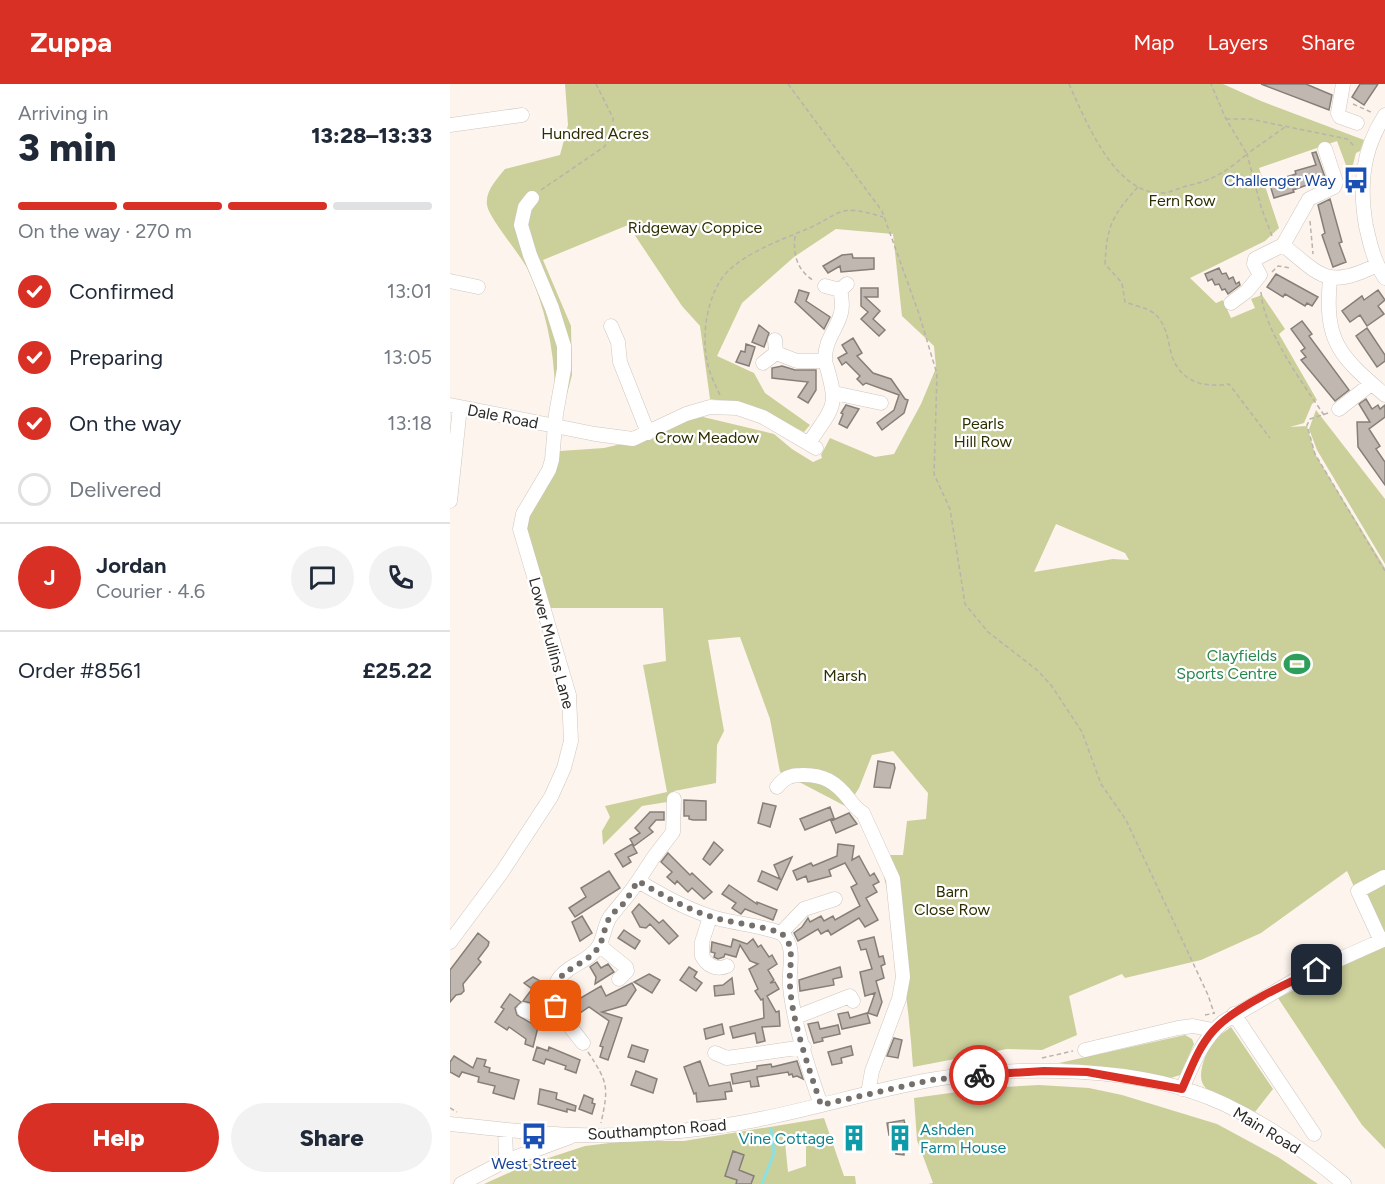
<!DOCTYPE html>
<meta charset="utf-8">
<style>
:root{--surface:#fff;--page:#f2f2f3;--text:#1f2937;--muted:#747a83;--line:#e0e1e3;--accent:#d93025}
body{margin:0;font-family:Figtree,sans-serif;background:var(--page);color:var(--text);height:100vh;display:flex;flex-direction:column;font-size:22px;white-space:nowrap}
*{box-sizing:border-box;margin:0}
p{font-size:20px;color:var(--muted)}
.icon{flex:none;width:33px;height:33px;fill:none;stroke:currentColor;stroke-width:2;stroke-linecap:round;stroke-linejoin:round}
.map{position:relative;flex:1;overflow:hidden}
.drawer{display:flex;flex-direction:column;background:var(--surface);width:450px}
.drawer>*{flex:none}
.pin{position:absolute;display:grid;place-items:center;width:51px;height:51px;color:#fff;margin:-26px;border-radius:12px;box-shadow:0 3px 9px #0006}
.courier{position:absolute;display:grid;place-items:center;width:60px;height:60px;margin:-30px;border:4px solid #d93025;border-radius:50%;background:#fff;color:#222;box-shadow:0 2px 8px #0007}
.summary em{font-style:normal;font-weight:800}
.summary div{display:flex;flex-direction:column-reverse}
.summary{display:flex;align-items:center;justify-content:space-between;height:102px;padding:0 18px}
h1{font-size:39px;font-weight:800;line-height:45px}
.bar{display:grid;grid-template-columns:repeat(4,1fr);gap:9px 6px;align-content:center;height:72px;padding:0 18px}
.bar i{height:8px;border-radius:4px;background:var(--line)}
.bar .selected{background:var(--accent)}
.bar p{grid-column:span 4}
.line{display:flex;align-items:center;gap:15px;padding:0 18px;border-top:2px solid var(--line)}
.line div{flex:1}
.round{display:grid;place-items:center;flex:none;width:63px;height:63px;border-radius:32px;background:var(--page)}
ol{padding:0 18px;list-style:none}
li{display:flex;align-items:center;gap:18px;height:66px}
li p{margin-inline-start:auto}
li .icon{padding:6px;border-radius:50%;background:var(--accent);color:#fff;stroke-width:4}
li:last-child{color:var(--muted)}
li i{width:33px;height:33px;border:3px solid var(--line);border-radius:50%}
.cta{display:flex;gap:12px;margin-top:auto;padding:12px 18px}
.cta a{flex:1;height:69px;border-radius:36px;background:var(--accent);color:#fff;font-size:24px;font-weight:800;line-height:69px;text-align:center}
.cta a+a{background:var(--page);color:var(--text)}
header{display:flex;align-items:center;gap:36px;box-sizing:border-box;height:84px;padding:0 30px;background:var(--accent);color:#fff}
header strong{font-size:28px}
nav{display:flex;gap:33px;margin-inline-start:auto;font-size:21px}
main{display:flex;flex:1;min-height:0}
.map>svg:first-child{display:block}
.green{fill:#cbcf9a;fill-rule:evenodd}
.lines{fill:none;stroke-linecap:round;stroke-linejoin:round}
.stream{stroke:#8de0e1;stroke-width:3}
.building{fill:#bfb7b0;stroke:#867f78;stroke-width:1.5}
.minor-casing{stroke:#cec6bf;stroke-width:15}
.path{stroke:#bab3ad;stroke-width:1.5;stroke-dasharray:4.5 3;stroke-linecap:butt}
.minor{stroke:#fff;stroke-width:14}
.done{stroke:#76706c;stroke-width:6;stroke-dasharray:0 10.8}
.route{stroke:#d93025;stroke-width:8}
.labels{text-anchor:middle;stroke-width:4.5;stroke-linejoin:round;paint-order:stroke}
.park-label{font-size:16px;fill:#2e2f00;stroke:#fff}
.transit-label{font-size:16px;fill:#164399;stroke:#fff;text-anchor:end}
.street-label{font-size:16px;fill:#2d2927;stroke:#fff}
.leisure-label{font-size:16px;fill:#27864d;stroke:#fff;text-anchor:end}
.culture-label{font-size:16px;fill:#0d838f;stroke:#fff;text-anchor:start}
</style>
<header>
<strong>Zuppa</strong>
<nav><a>Map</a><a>Layers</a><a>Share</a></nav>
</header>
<main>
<section class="drawer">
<div class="summary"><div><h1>3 min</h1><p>Arriving in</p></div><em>13:28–13:33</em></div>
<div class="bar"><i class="selected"></i><i class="selected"></i><i class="selected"></i><i></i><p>On the way · 270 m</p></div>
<ol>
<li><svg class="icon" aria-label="check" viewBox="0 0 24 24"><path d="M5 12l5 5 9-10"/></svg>Confirmed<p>13:01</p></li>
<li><svg class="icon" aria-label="check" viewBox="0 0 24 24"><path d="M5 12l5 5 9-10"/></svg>Preparing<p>13:05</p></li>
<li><svg class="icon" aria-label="check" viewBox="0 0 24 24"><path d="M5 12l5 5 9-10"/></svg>On the way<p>13:18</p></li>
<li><i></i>Delivered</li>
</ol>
<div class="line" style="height:108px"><b class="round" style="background:var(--accent);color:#fff">J</b><div><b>Jordan</b><p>Courier · 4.6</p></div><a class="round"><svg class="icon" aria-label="chat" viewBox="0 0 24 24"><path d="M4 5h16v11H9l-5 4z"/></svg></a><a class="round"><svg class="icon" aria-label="phone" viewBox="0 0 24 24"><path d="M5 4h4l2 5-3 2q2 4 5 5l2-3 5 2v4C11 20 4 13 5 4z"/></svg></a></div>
<div class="line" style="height:78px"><div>Order #8561</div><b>£25.22</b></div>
<div class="cta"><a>Help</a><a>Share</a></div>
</section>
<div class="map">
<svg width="935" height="1100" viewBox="0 0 935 1100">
<rect width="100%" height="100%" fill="#fdf4ed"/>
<!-- green -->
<path class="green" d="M115,0H773L811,17L914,56L910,67L906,69L900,92L887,57L809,84L829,144L815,157L740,194L766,219L773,216L781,234L805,224L801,215L812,211L835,245L829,250L867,316L862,320L854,339L840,343L857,342L865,370L935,484V852L927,855L897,787L811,849L751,876L675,894L672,890L619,912L627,951L592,966L557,965L463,983C458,911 448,841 428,771H453L457,737L476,735L478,709L443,667L422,671L409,704L397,723L330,688L320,635L290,553L258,556L274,647L267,661L266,699L224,707L217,718L192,722L153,761L152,747L160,733L155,722L217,708L193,581L216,577L213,524H98L74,441L103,390L110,367L154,364L192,355L249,332L324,350L342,365L363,378L372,374L371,371L380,354L425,373L444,370L471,320L486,284L484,262L452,232L443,150L386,145L344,173L292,219L267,272L304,289L315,309L360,341L354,348L301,321L260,315L250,242L232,222L178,141L93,176L121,242L122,291L117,310L105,305C104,265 95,221 77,184C69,169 39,134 37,121C35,107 47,95 55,85L110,71L118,41ZM606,440L675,469L679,476L663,475L584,488Z
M866,326L935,415V480L867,366L859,345Z
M935,861V1065L912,1041L828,914Z
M781,943L823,1005L805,1028C792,1022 762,1013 754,1002C746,991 756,968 763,958C767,952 776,947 781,943Z
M735,951L742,955L744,960L730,991L718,995L609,979Z
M589,1001L639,1004L672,1011L767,1040L828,1073L868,1100H478L483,1099L467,1056L464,1014L536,1004Z
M374,1034L394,1092H405L406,1100H34L74,1082L135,1062L176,1057H234ZM356,1055V1082L338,1088L335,1058Z"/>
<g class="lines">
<!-- stream -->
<path class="stream" d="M312,1100L324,1069L321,1045"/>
</g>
<!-- building -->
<path class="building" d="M811,0H856L882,11L879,26Z
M910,0H928L914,21L902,13Z
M866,68L876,96L856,99L857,101L843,106L844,108L824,114L820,101L827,99L826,96L846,90L845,87L866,81L862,69Z
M880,115L892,158L889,159L896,178L883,183L872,151L875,149L868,121Z
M402,170L403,174H424V185L391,188L390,182L378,189L373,182L392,171Z
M769,184L772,190L776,189L779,195L783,193L786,200L789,198L790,201L778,210L775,205L772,206L769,200L765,201L762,195L758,197L755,190Z
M826,190L868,213L862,222L857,219L855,222L835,210L833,213L817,203Z
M411,204H428V213H415L430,227L423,235L435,246L429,252L411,235L418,228L411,222Z
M349,206L359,209L356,217L380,233L374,245L345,218Z
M928,206L935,216L928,222L934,230L917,242L910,231L900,238L892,227L912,212L914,216Z
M852,237L862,250L859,252L899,306L885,317L851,276L856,273L851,267L855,264L841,245Z
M309,241L319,249L314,263L302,258Z
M917,244L935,271V277L927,283L906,252Z
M403,254L412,269L407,272L423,289L441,295L455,315L458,316L454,329L432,346L427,339L444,326L449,311L416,299L413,301L407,295L410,292L396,278L392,281L388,274L397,269L392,261Z
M296,260L305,263L299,282L286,278L291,267L295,268Z
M332,282L345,286H366V306L358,319L348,313L358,298L322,294V284Z
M916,315L922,325L928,321L930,325L935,321V333L919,345L930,362L926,365L935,378V401L908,363L907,338H920L909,320Z
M396,321L409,325L397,344L389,340L393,330L391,329Z
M428,677L444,680L445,684L440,704L424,703Z
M234,716L256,717V736H243L239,735V732H234Z
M313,719L326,722L320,743L308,739Z
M380,723L384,734L355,746L350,735Z
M200,728H214V736H206L199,744L203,748L184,762L180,755L190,749L185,744Z
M399,729L407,740L386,749L381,737Z
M264,758L273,766L260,781L253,775Z
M182,760L187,769L178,773L181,778L173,783L165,770Z
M388,760L404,762L402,776L409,772L420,792L424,789L429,798L423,801L427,808L416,814L428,836L415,843L409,834L381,851L378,846L371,850L368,845L348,857L344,849L352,843L358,834L360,838L371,832L374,837L383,832L385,836L410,822L401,803L407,800L395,779L379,786L381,792L358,798L356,792L347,796L343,787L361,779L363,782L387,772Z
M218,769L240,791L242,789L262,808L254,815L242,804L238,808L227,797L225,800L217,793L222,788L211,778Z
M342,773L327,806L308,797L312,787L330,795L324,781Z
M159,787L170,804L125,833L119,824L136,813L131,804Z
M279,801L307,820V818L327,826L323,836L295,825L291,830L282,824L286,819L272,810Z
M189,820L209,839L213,836L228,852L219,860L200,840L196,844L190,843L182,828Z
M132,832L142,849L130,857L122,838Z
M174,846L190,857L185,865L168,854Z
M28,849L39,858L38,862L28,875L31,878L13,900L14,907L11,910L6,911L0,918V886Z
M424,853L429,873L433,872L435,880L431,882L434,894L426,897L432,918L427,932L418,929L425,909L415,912L410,888L422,885L416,865L411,866L408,857Z
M283,855L297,860L303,855L308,863L311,861L319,873L322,871L327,880L318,886L324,896L320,899L325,898L329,905L317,912L326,928L329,927L330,942L312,943L315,957L307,959L305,949L283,954L280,943L314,934L313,915L311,916L305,907L308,905L299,885L308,880L300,877L290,861L286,873L275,870L274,873L268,875L264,873L265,869L261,868L262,858L281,863Z
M147,878L151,884L158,880L164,888L145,900L146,893L140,883Z
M239,883L247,888L244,893L252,899L246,907L230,896Z
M390,883L392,893L383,895L384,901L350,907L349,896Z
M199,890L210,896L202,909L184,898Z
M83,893L92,898L96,905L90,913L93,915L88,921L73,917L82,905L74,899Z
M282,894L284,910L265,912L264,902L273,901Z
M182,899L186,906L176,921L152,928L172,934L158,976L150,973L153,963L150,962L159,937L139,923L124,933L117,922L151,902L156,912Z
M60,910L71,918L65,924L67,931L88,943L83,963L75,960L76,955L59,943L57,946L45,938L54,925L51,923Z
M398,928L400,934L417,929L420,939L392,945L388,930Z
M368,938L370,945L388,941L390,950L372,954L373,957L364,959L358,940Z
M272,940L274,950L256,955L254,945Z
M444,954L452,956L448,974L437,972Z
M182,961L198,966L194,978L178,973Z
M401,962L403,971L391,974L392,979L382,981L378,968Z
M87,963L98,967L99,963L130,976L126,989L115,985L116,982L96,975L94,980L83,976Z
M4,972L23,984L27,974L36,976L34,982L40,984L39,988L69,996L64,1015L43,1009L45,1002L28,998L29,993L12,988L9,993L0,988V978Z
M250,977L259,1002L280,998L282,1007L275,1008L276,1015L247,1018L246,1009L244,1010L234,983Z
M347,977L353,995L347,992L343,993L342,990L339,991L338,988L307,993L309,1002L301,1003L300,997L283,1000L281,990L307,985V982L321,980L322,983Z
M186,987L207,995L203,1009L181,1001Z
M90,1005L107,1009L106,1015L126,1022L125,1027L117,1025V1028L88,1020Z
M134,1011L143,1015L142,1019L145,1020L142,1030L129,1025Z
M454,1036L458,1053L453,1054L454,1071L446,1070L444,1050L439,1051L437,1039Z
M411,1046L413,1058L398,1062L395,1050Z
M283,1067L294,1071L289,1086L304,1092L301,1100H286L287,1096L275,1092Z"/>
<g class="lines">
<!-- minor casing -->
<g class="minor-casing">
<path id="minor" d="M893,0L888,29L890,33L907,39
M935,31C912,66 909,102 916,142C920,160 924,178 935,194
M0,41L72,31
M833,161C872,193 878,205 927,181
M880,195C874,257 889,272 935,311
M0,197L28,203
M375,202L390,206
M781,219L797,207L810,191L804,180L805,175L833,161L859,115L884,103L886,98L875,65
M161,242L168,258L170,278L198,349
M325,256L326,269L347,277H375C389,323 385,320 359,359
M375,277C374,247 399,240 390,206L397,200
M313,279L326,269
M384,309L431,319
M0,321L145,350L183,355L236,330L260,323L287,324L313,333L366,364
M889,325L921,300
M0,417L10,323
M327,703C334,694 340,691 351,691C373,690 386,698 399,715C404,721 406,725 413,729L443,795L453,893L449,915L422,987L418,1009
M188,797L203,774L223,748L224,715
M260,833L252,858V872C257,881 266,887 277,882
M331,849L354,825L385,815
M931,857L908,807L934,793
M0,858L52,788L101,713L114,684L121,657L119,611L70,445L73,430L99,386L102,376L106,330L114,285V262L102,224L80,171L71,141L75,123L82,114
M150,862L176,883L177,887L169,895
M74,926L89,931L106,922
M784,930L864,1050
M346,933L400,912L403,917
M133,959C117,938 86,908 119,885C129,878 141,874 148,863C154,855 154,842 160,833C169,821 180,810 188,797C212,811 236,825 262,833C276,838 324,844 332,850C347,862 338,886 340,902C343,937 359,987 371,1021
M635,966L728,944L743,942L763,946
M265,969L277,974L354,963
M732,1005C743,980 752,956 773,938L850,893L935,855
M0,1040C42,1044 84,1050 126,1051C178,1053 232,1048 284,1040C350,1029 414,1008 480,996C568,981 691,981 774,1020C818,1041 857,1068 894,1100
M53,1078L56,1072L55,1046
M11,1100L53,1078L120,1053"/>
</g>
<!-- path -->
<path class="path" d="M338,0L432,127L469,230L487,290L484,390L500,425L515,520L538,548L587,586L601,601L632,648L651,700L676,736L758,911L764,929
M619,0C636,37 665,112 714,109C722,108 729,104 737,102C763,96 776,88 797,70L776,35L761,0
M903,20L923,29
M776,35H800L897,55L905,63
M688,103C662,132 657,141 655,180L672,199L675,218C683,221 698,224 705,230C721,245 717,267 726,281C738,301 759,303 779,300L820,354
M91,106L154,63L164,50L163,34L146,0
M860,137L863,170
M345,152C343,171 347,186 364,197
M822,152L811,123L797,70L835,43
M822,188L828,182L841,184
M811,208C813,245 853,300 874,331
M270,311C265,300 259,289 257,277C251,249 258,206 279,186C299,168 328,157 352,147C393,131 384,118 433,133
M878,329L860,335L857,341L865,370L935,487
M755,931L765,929
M138,968C158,999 159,1002 151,1039
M592,974L623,967
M0,1024L7,1028"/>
<!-- minor -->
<use href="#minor" class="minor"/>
</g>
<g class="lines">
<!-- done -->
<path class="done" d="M106,922C96,885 132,886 148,864C154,855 154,842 160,833C163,828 169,825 173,820C179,813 183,804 188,797C212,811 236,825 262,833C276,838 325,844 332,850C347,862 338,886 340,902C342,938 360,987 371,1021L481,996L529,991"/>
<!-- route -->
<path class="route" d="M529,991L594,987L637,988L732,1005C741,985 748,964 763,947C783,924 839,898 867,886"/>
</g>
<!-- icons -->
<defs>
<g id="bus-bare" transform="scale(2.07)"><path d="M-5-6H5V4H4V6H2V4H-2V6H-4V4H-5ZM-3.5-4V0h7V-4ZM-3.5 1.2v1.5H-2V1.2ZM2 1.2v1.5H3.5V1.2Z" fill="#1a4fb4" stroke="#fff" stroke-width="2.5" paint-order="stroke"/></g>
<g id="stadium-bare" transform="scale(2.07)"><path d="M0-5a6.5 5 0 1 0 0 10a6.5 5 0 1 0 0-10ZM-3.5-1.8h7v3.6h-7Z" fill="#2e9e5b" stroke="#fff" stroke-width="2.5" paint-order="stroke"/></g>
<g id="building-bare" transform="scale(2.07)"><path d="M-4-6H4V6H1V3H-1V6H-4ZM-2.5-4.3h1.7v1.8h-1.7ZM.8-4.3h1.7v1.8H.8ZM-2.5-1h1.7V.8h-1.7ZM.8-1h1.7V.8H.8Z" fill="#0f9aa8" stroke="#fff" stroke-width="2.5" paint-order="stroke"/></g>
</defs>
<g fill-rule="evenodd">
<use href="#bus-bare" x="906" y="96"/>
<use href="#stadium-bare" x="847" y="580"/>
<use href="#bus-bare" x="84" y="1052"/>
<use href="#building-bare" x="404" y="1054"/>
<use href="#building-bare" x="450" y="1054"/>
</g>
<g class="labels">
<!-- park labels -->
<g class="park-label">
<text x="145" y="55">Hundred Acres</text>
<text x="732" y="122">Fern Row</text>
<text x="245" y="149">Ridgeway Coppice</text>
<text x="533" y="345">Pearls<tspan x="533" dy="18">Hill Row</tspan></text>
<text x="257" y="359">Crow Meadow</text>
<text x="395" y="597">Marsh</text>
<text x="502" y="813">Barn<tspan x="502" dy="18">Close Row</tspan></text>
</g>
<!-- transit labels -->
<g class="transit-label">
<text x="886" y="102">Challenger Way</text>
<text x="84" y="1085" text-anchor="middle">West Street</text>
</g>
<!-- street labels -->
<g class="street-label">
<text transform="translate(53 332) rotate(11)" y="6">Dale Road</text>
<text transform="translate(102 559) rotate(75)" y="6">Lower Mullins Lane</text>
<text transform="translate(207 1045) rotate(-4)" y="6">Southampton Road</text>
<text transform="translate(817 1046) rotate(31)" y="6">Main Road</text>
</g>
<!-- leisure labels -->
<g class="leisure-label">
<text x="827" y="577">Clayfields<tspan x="827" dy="18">Sports Centre</tspan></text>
</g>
<!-- culture labels -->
<g class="culture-label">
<text x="470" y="1051">Ashden<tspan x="470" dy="18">Farm House</tspan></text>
<text x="384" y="1060" text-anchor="end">Vine Cottage</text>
</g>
</g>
</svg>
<div class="pin" style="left:106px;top:922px;background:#ea580c"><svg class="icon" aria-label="bag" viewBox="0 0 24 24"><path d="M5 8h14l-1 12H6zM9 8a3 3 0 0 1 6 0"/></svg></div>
<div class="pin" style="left:867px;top:886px;background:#1f2937"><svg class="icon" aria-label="home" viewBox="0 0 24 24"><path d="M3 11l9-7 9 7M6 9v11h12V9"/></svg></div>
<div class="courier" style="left:529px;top:991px"><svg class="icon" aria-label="bike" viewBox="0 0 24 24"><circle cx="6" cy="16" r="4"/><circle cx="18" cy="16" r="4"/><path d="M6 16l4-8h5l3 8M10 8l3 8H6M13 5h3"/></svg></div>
</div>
</main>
